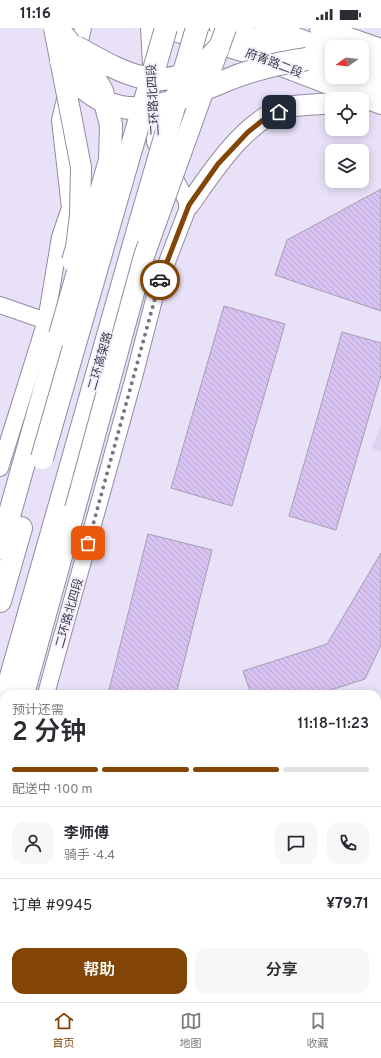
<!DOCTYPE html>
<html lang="zh">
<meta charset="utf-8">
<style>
:root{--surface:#fff;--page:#f7f7f7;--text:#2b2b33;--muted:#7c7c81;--line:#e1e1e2;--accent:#834505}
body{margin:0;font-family:Overpass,"Noto Sans SC",sans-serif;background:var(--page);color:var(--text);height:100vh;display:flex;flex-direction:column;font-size:15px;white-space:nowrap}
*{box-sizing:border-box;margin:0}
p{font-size:13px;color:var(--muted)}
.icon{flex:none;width:22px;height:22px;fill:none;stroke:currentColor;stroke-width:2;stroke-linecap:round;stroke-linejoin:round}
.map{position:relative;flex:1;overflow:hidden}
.side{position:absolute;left:0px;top:662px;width:381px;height:312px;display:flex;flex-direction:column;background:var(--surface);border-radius:12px 12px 0 0;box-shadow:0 2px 10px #0003}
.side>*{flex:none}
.needle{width:26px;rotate:256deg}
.buttons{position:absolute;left:325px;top:12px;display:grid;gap:8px}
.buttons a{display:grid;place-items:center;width:44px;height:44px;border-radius:8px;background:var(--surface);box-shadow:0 2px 10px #0003;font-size:20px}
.pin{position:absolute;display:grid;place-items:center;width:34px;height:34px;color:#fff;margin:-17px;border-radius:8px;box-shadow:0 2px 6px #0006}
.courier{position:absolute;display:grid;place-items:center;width:40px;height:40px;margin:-20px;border:3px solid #834505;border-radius:50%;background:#fff;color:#222;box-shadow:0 1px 5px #0007}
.headline em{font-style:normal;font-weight:600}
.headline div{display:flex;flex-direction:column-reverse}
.headline{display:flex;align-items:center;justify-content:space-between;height:68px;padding:0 12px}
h1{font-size:26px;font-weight:600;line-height:30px}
.bar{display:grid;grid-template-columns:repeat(4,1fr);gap:6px 4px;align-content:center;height:48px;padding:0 12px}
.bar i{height:5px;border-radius:3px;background:var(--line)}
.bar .active{background:var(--accent)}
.bar p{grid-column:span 4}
.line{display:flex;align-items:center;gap:10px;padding:0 12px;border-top:1px solid var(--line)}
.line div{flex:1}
.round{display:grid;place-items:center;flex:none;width:42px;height:42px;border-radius:12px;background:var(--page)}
.cta{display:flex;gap:8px;margin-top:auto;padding:8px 12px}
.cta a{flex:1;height:46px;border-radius:12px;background:var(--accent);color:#fff;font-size:16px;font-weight:600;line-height:46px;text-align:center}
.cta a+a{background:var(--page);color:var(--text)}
.status{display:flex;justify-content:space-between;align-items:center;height:28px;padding:0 20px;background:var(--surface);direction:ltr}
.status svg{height:11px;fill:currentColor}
.dock{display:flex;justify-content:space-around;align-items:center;height:56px;border-top:1px solid var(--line);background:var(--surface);font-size:11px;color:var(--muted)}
.dock a{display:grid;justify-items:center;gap:2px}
.dock .active{color:var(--accent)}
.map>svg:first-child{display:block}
.built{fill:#dcd3f1}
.building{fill:url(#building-back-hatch);stroke:#a79db2}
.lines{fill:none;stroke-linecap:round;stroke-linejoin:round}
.minor-casing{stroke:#928ba0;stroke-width:18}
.major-casing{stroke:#928ba0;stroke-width:22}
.highway-casing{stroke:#928ba0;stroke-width:24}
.minor{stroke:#fff;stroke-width:16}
.major{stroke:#fff;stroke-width:20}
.highway{stroke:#fff;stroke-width:22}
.major-bridge-casing{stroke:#928ba0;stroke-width:22;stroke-linecap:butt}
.highway-bridge-casing{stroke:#928ba0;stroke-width:24;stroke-linecap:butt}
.major-bridge{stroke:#fff;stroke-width:20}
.highway-bridge{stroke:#fff;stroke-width:22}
.done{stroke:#797483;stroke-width:4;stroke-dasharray:0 7.2}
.route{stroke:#834505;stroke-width:5}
.labels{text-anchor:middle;stroke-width:4;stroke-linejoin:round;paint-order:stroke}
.street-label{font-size:12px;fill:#3d3a44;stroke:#f4effe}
</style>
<div class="status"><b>11:16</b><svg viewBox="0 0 49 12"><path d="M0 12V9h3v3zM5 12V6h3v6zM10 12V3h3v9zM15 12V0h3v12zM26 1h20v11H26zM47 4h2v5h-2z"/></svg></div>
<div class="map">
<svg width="381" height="974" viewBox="0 0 381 974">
<defs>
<pattern id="building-back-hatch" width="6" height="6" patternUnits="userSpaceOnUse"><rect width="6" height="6" fill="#d8c2f2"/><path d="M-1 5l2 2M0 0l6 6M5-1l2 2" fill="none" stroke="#baa7d1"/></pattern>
</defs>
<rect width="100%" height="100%" fill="#e8e1f8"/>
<!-- built -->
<path class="built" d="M381,397V424L372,420Z"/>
<!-- building -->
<path class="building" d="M381,161V283L275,247L287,212Z
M224,278L285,296L232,478L171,460Z
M342,304L381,315V347L336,502L289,488Z
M148,506L212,522L176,666H108Z
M381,525V617L365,651L318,666H251L243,643L327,616Z
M381,899V954H377V900Z
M150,970L161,974H117Z"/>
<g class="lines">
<!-- minor casing -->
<g class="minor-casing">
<path id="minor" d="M149,0L151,36
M76,29L83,0
M0,277L46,293
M0,440L46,293L60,209L70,180L60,92L66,67
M46,666L134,349L157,260L189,177L155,114L153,67"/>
</g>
<!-- major casing -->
<g class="major-casing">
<path id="major" d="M164,0L245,24L381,76
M320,0L381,21
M189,177C212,144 247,89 289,79C303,76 318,77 332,75
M24,666L75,481
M0,840L4,814"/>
</g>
<!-- highway casing -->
<g class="highway-casing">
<path id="highway" d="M221,0L332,40
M266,0L332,24
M362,34L381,41
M356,49L381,58
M0,520L60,307
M0,573L21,500
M6,666L138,202
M0,686L4,673
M0,795L4,780"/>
</g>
<!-- minor -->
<use href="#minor" class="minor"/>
<!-- major -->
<use href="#major" class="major"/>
<!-- highway -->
<use href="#highway" class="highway"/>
<!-- major-bridge casing -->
<g class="major-bridge-casing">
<path id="major-bridge" d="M54,0L81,139L80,187L76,219L72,233
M75,481L144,228L226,0"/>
</g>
<!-- highway-bridge casing -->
<g class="highway-bridge-casing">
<path id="highway-bridge" d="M57,0L85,34L102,63L111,97L110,132L60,307
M76,19C115,40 153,66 197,41C205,36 212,27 218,21
M61,33C66,40 71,49 78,55C125,101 171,74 222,54C250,42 278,35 307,31
M138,202L197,0
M42,430L166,0"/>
</g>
<!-- major-bridge -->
<use href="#major-bridge" class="major-bridge"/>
<!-- highway-bridge -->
<use href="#highway-bridge" class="highway-bridge"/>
</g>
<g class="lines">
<!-- done -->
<path class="done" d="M88,515L160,252"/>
<!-- route -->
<path class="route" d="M160,252L189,177L218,136L248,104L268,88L279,84"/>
</g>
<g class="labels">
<!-- street labels -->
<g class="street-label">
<text transform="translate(274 35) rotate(21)" y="4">府青路二段</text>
<text transform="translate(153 72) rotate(-93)" y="4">二环路北四段</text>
<text transform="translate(100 333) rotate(-74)" y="4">二环高架路</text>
<text transform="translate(69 585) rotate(-74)" y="4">二环路北四段</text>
</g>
</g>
</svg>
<div class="buttons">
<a><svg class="needle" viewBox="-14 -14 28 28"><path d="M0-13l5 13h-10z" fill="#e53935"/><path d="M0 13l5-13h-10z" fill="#7c7c81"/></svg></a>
<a><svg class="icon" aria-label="locate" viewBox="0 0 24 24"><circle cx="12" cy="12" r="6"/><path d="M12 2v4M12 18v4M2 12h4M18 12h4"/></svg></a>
<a><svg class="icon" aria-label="layers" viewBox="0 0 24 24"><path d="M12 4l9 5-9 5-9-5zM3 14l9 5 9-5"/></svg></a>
</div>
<div class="pin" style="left:88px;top:515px;background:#ea580c"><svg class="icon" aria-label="bag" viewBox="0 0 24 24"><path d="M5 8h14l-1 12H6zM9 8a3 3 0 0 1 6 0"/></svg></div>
<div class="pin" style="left:279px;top:84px;background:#1f2937"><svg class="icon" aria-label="home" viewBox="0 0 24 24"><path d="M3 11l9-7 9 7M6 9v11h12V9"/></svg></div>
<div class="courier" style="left:160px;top:252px"><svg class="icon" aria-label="car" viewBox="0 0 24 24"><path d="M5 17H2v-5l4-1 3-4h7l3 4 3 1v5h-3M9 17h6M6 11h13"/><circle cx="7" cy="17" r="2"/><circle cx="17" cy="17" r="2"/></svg></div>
<section class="side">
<div class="headline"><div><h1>2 分钟</h1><p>预计还需</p></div><em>11:18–11:23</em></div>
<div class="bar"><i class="active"></i><i class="active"></i><i class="active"></i><i></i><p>配送中 · 100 m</p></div>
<div class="line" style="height:72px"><a class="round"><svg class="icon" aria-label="person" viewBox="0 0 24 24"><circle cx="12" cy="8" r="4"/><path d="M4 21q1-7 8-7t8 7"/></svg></a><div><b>李师傅</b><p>骑手 · 4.4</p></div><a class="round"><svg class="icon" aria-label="chat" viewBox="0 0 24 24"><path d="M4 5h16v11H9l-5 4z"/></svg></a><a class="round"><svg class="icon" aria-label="phone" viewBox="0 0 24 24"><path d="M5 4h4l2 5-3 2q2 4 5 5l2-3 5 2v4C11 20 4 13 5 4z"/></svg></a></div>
<div class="line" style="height:52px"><div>订单 #9945</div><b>¥79.71</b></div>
<div class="cta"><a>帮助</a><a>分享</a></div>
</section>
</div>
<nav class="dock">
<a class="active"><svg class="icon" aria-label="home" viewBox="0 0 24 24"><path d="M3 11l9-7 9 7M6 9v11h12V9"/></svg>首页</a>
<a><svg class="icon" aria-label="map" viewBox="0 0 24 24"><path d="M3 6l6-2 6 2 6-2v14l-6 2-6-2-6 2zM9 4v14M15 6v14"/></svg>地图</a>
<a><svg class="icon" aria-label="saved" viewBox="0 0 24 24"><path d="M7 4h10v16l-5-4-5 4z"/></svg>收藏</a>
</nav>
